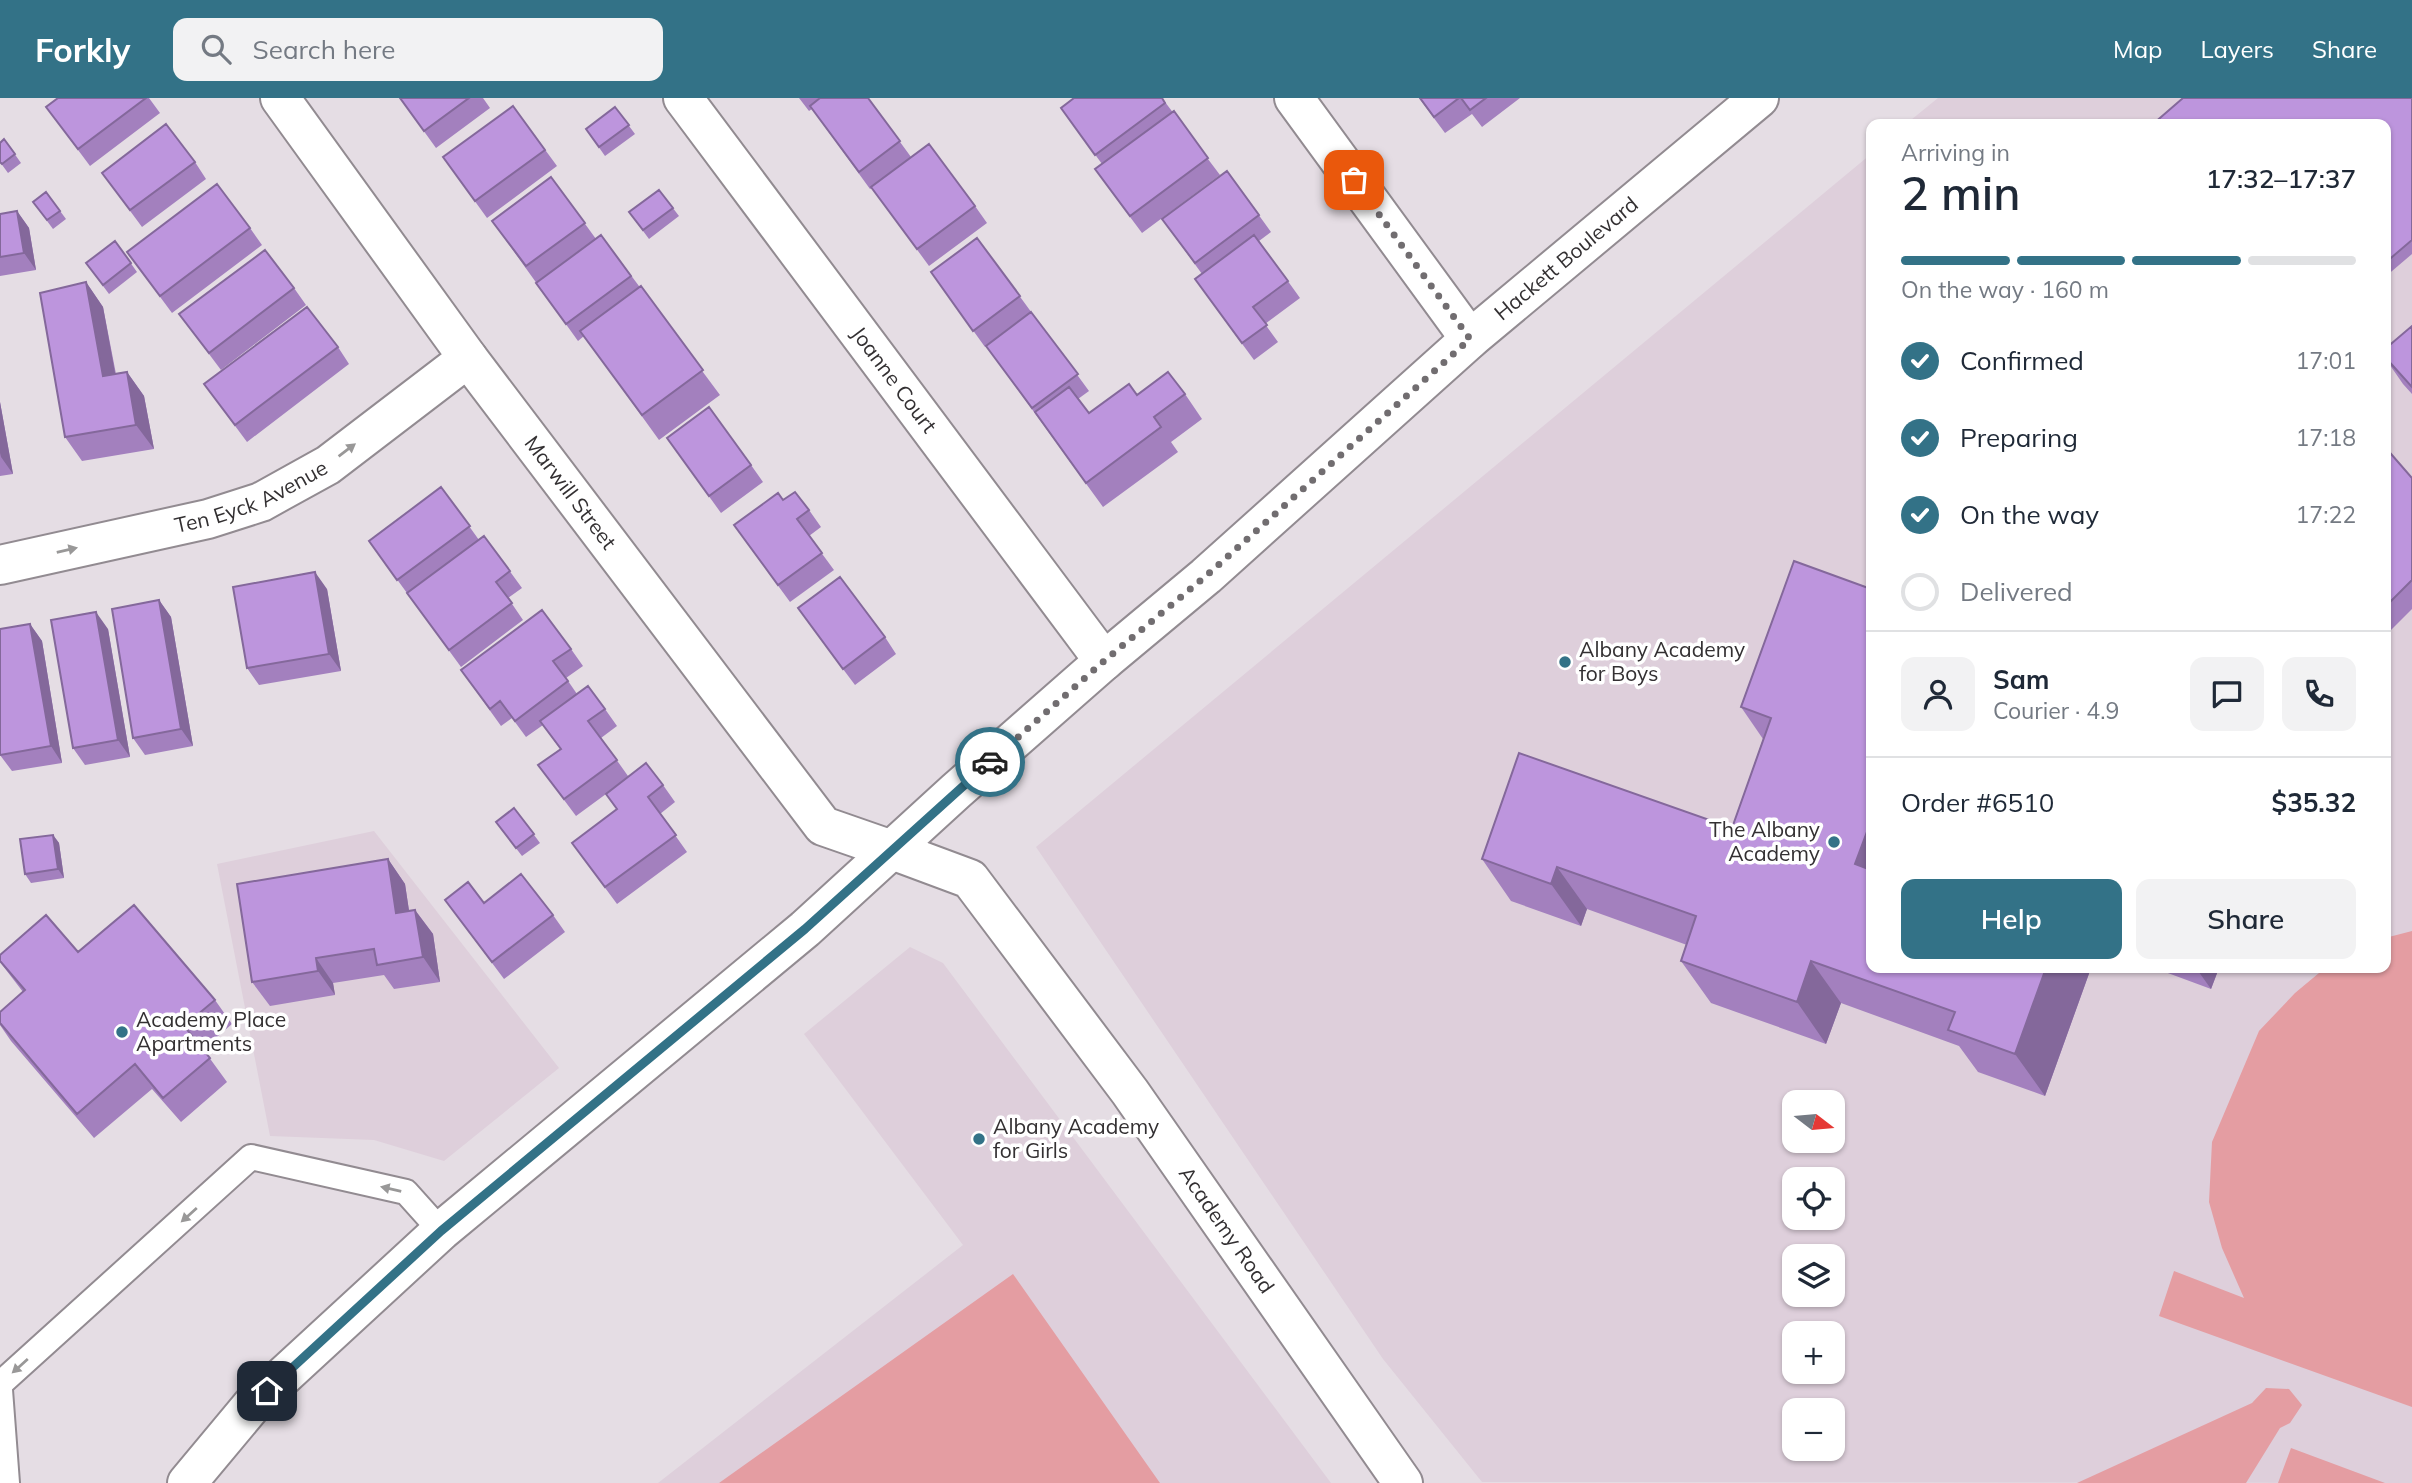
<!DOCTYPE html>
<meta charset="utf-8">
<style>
:root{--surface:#fff;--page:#f2f2f3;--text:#1f2937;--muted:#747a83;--line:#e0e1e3;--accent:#337287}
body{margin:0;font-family:Mulish,sans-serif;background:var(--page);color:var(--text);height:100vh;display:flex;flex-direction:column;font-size:26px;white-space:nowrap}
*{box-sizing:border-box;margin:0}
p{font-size:23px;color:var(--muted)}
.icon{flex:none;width:38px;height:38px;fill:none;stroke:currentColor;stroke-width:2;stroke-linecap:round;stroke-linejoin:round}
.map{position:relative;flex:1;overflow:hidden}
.details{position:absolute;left:1866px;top:21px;width:525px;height:854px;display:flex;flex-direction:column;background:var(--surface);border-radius:14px;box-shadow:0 2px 5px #0004}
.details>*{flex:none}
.needle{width:46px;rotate:106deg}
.controls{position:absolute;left:1782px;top:992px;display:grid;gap:14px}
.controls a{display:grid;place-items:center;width:63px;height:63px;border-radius:14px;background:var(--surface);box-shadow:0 2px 5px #0004;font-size:35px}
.pin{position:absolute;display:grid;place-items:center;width:60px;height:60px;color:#fff;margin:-30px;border-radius:14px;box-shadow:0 4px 10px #0006}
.courier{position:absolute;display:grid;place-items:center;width:70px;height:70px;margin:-35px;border:5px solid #337287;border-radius:50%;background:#fff;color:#222;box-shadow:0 2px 9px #0007}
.overview em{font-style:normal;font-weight:600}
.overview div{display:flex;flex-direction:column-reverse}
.overview{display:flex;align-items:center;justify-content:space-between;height:119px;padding:0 35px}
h1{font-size:46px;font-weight:600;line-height:52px}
.bar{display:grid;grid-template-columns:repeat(4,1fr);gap:10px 7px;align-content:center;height:84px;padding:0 35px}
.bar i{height:9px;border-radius:5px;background:var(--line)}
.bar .selected{background:var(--accent)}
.bar p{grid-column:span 4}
.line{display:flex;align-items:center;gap:18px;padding:0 35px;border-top:2px solid var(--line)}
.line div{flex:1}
.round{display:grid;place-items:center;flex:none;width:74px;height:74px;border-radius:14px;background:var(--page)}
ol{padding:0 35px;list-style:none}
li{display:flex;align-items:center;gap:21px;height:77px}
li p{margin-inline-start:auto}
li .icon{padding:7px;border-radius:50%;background:var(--accent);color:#fff;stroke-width:4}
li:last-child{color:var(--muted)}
li i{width:38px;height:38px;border:4px solid var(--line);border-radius:50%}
.action{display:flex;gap:14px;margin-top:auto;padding:14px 35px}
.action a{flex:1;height:80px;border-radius:14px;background:var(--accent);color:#fff;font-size:28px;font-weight:600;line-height:80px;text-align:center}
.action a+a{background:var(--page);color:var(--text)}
header{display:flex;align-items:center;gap:42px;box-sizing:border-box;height:98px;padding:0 35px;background:var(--accent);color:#fff}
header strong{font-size:33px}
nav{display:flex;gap:38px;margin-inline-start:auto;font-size:24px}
.search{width:490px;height:63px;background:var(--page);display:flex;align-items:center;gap:18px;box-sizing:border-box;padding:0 24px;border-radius:14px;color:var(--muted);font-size:26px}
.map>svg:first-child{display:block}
.built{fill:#decfdb;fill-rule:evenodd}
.green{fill:#e49da2}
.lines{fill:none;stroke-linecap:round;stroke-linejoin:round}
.service-casing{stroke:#928b91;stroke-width:28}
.minor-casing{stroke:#928b91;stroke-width:42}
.tertiary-casing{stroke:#928b91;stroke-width:42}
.service{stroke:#fff;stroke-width:24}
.minor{stroke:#fff;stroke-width:38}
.tertiary{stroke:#fff;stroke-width:38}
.wall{fill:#a380be}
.shaded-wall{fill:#84689b}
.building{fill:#bd95dd;stroke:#84689b;stroke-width:2}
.oneway{fill:#999898}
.done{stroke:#716d70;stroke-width:7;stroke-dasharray:0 12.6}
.route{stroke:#337287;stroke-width:9}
.poi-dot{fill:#337287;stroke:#fff;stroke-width:2.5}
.labels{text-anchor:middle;stroke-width:7;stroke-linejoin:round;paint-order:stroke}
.street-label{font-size:21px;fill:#333032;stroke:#fff}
.poi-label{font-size:21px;fill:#333032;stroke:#fff;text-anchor:start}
</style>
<header>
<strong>Forkly</strong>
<div class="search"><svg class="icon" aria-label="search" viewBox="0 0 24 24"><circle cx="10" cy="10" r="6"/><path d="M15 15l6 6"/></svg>Search here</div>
<nav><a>Map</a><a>Layers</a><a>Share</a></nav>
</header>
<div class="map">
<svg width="2412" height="1385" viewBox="0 0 2412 1385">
<rect width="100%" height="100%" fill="#e5dde4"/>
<!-- built -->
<path class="built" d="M1938,0H2412V1385L1482,1384L1383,1261L1036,749L1871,56V870H2385V26H1906ZM1794,1004H1832V1043H1794ZM1794,1082H1832V1120H1794ZM1794,1158H1832V1197H1794ZM1794,1236H1832V1274H1794ZM1794,1312H1832V1351H1794Z
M374,733L559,970L444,1063L374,1042L270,1038L217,766Z
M910,849L943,865L1331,1385H658L963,1147L804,936Z"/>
<!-- green -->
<path class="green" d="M2412,833V1309L2159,1218L2174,1173L2244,1200L2222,1150L2209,1104L2212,1044L2259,933L2295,895L2325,870H2385V840Z
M1013,1176L1160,1385H719Z
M2266,1290L2289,1291L2302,1307L2290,1325L2280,1330L2246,1385H2077L2252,1305Z
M2291,1350L2385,1385H2278Z"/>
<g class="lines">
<!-- service casing -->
<g class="service-casing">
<path id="service" d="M0,1286L251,1059L406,1094L441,1133
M0,1292L7,1385"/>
</g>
<!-- minor casing -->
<g class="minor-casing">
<g id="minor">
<path id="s1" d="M280,0L468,260L823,728L892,752"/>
<path id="s2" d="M683,0L1104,563"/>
<path d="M1294,0L1470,241"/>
<path id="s3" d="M0,467L208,421L261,404L328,367L468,260"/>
</g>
</g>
<!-- tertiary casing -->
<g class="tertiary-casing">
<g id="tertiary">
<path id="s4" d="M892,752L970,781L1130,994L1403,1385"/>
<path id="s5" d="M187,1385L252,1307L441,1133L805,831L956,693L1104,563L1206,478L1470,241L1759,0"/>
</g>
</g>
<!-- service -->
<use href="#service" class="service"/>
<!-- minor -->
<use href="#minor" class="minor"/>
<!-- tertiary -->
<use href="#tertiary" class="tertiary"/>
</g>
<!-- wall -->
<path class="wall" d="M58,0H149L160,15L90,68L46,9Z
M400,0H483L490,10L436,50Z
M799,0H868L911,59L975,108L987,125L929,168L872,90L870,91L812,11L809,13Z
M1162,0L1220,77L1142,135L1107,88L1102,66L1061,10Z
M1419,0H1520L1482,29L1472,16L1445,35Z
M2412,0V156L2385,179V26Z
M513,8L557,68L487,120L443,59Z
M615,9L635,36L605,58L586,31Z
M4,41L21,65L8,75L0,64Z
M195,64L206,81L142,129L102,75Z
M1227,73L1271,134L1259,143L1300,200L1265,226L1278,244L1254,262L1207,198L1202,176L1162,121Z
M551,79L596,141L601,137L720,297L659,342L584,238L578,243L492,123Z
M659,92L679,118L649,141L629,114Z
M46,94L66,121L53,131L33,104Z
M17,113L29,130L36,172L0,178V116Z
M250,130L262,147L172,215L127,154Z
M977,140L1089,293L1078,301L1089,315L1137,297L1185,296L1202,321L1171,344L1178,354L1103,409L986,248L985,249L931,174Z
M115,143L137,174L109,196L86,165Z
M86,184L103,209L116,276L127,274L144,298L154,351L82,363L65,339Z
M294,190L306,207L221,272L179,216Z
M2412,228V296L2403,286L2385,260V251Z
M338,249L349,266L247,344L204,286Z
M0,304L13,376L0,378Z
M667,340L751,367L763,384L721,415Z
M2385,349L2412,380V511L2385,538Z
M441,389L479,442L484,438L522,490L508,500L523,522L461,569L369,443Z
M783,402L809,412L821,429L809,438L834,472L790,504L746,444Z
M327,491L341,573L259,587L247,570Z
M1871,491V870H2091L2045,998L1978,974L1959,948L1841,905L1826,946L1711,905L1681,863L1687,847L1587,811L1581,828L1511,803L1482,761L1732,730L1763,641L1741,609Z
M159,502L171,519L193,648L145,657L133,640Z
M30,526L42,543L62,665L12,673L0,657Z
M810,527L885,539L896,556L855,587Z
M108,531L130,659L85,667L73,650Z
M571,551L583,568L566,580L577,596L605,611L617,628L601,640L628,678L663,687L675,704L660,716L687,754L617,806L572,745L617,712L606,696L576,718L538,667L560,651L543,627L526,639L512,620L501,628L461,572Z
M514,710L540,745L522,758L502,732Z
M53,737L59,745L64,780L31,785L25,776Z
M388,761L405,786L409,813L415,812L433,836L440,884L394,891L384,877L333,885L335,897L270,908L252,884Z
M445,802L484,805L553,817L565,834L504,881Z
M78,854L215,902L232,926L203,951L227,984L181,1024L152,991L94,1040L11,943L0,927V914L23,894L0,864Z
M2156,870H2219L2211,891L2157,871Z"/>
<!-- shaded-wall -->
<path class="shaded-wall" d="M17,113L29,130L36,172L24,155Z
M86,184L103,209L120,302L103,278Z
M127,274L144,298L154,351L136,327Z
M0,304L13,376L1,359L0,355Z
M315,474L327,491L341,573L329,556Z
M159,502L171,519L193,648L181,631Z
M96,514L108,531L130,659L118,642Z
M30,526L42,543L62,665L51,648Z
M1871,723V789L1855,766Z
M53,737L59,745L64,780L58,771Z
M388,761L405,786L413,839L396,815Z
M1557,769L1587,811L1581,828L1551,786Z
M415,812L433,836L440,884L423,859Z
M316,860L333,885L335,897L318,873Z
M1811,863L1841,905L1826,946L1797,904Z
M2046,870H2091L2045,998L2015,956Z
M2196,870H2219L2211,891Z"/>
<!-- building -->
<path class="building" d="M58,0H146L78,51L46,9Z
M400,0H469L424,33Z
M820,0H868L900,43L859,74L810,8Z
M1074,0H1162L1165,5L1095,57L1061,10Z
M1420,0H1459L1434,19Z
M1461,0H1486L1470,12Z
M2183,0H2412V142L2385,165V26H2153Z
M513,8L545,52L475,103L443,59Z
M615,9L629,27L599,49L586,31Z
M1174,13L1208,60L1130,118L1095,71Z
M166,26L195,64L130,112L102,75Z
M4,41L15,56L2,66L0,64V45Z
M929,46L975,108L917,151L871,89Z
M1227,73L1259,117L1195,165L1162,121Z
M551,79L585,125L526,168L492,123Z
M217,86L250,130L160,198L127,154Z
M659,92L673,110L643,132L629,114Z
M46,94L60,113L47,122L33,104Z
M17,113L24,155L0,159V116Z
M601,137L631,178L566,226L536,185Z
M1254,137L1288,183L1253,209L1267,227L1242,245L1195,181Z
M977,140L1020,198L973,233L931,174Z
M115,143L131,165L103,187L86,165Z
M265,152L294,190L209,255L179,216Z
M86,184L103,278L127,274L136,327L65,339L40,195Z
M641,188L703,272L642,317L580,233Z
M307,209L338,249L235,327L204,286Z
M1031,214L1078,276L1032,310L986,248Z
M2412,228V289L2385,259V251Z
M1168,274L1185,296L1154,319L1161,329L1086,385L1035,314L1069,289L1089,315L1129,286L1137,297Z
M709,309L751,367L709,398L667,340Z
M2385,349L2412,380V482L2385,509Z
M441,389L470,428L397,482L369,443Z
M795,394L809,412L797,421L822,455L778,487L734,427L778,395L783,402Z
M484,438L510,473L496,484L512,505L449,552L407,495Z
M1794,463L1871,491V723L1855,766L1871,772V870H2046L2015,956L1948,932L1955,914L1811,863L1797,904L1681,863L1696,818L1557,769L1551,786L1482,761L1519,655L1732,730L1771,620L1741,609Z
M315,474L329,556L247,570L233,489Z
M840,479L885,539L843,571L798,510Z
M159,502L181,631L133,640L112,511Z
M542,512L571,551L553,563L568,583L515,623L500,603L490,611L461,572Z
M96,514L118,642L73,650L51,522Z
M30,526L51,648L0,657V531Z
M588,588L605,611L588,623L617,662L564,701L538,667L561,651L540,623Z
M646,665L663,687L648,699L676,737L605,789L572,745L617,711L606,696Z
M514,710L534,736L516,750L496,724Z
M53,737L58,771L25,776L20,741Z
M388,761L396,815L415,812L423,859L377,867L374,851L316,860L318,873L252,884L237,786Z
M521,776L553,817L492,864L445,802L468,784L484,805Z
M134,807L215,902L184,928L210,960L163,1000L135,966L77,1016L0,925V914L25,892L0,863V857L46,817L78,854Z"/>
<!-- one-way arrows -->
<defs><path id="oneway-solid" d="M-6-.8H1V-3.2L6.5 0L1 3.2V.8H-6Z" transform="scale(1.75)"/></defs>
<g class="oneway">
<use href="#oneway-solid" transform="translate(347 352) rotate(-37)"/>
<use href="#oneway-solid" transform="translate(67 452) rotate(-13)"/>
<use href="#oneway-solid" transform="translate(391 1091) rotate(-167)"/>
<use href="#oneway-solid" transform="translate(189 1117) rotate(138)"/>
<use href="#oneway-solid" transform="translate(20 1268) rotate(138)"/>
</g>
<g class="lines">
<!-- done -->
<path class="done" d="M990,664L1104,563L1206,478L1470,241L1354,82"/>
<!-- route -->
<path class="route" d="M267,1293L441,1133L805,831L990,664"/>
</g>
<!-- markers -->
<g class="poi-dot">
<circle cx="1565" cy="564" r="7"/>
<circle cx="1834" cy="744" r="7"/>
<circle cx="122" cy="934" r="7"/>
<circle cx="979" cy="1041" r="7"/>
</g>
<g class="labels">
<!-- street labels -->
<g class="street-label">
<text dy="7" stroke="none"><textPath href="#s5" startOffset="1846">Hackett Boulevard</textPath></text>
<text dy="7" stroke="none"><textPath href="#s2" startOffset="352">Joanne Court</textPath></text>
<text dy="7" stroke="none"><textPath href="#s1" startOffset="490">Marwill Street</textPath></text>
<text dy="7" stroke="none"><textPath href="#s3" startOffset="261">Ten Eyck Avenue</textPath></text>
<text dy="7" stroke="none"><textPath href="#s4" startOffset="518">Academy Road</textPath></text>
</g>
<!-- poi labels -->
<g class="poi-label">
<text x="1579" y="559">Albany Academy<tspan x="1579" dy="24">for Boys</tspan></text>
<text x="1820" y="739" text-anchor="end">The Albany<tspan x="1820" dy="24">Academy</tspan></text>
<text x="136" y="929">Academy Place<tspan x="136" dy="24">Apartments</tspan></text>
<text x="993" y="1036">Albany Academy<tspan x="993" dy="24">for Girls</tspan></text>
</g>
</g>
</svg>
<div class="controls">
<a><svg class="needle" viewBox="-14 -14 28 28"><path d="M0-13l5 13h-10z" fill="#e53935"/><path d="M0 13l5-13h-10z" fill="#747a83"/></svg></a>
<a><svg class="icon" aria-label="locate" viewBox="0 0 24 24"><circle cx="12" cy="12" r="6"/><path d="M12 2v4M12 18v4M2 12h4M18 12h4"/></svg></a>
<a><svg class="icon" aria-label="layers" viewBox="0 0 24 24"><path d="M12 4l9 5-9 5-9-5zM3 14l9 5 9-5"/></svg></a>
<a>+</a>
<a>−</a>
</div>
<div class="pin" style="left:1354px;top:82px;background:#ea580c"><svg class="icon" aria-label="bag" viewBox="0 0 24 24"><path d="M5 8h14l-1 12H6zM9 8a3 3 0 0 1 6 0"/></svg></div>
<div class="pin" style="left:267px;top:1293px;background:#1f2937"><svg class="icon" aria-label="home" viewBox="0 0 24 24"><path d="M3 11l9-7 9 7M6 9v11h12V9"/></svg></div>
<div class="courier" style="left:990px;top:664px"><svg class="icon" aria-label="car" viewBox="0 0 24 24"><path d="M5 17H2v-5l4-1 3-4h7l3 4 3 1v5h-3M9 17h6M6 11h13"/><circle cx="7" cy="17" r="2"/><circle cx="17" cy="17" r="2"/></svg></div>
<section class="details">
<div class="overview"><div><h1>2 min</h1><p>Arriving in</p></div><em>17:32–17:37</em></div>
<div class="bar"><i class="selected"></i><i class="selected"></i><i class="selected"></i><i></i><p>On the way · 160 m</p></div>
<ol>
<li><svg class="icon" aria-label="check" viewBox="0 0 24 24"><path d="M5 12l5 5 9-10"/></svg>Confirmed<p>17:01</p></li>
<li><svg class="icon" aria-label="check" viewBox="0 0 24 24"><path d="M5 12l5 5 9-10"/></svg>Preparing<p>17:18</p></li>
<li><svg class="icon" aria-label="check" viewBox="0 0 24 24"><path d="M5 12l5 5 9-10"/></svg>On the way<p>17:22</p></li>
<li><i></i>Delivered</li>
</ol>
<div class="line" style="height:126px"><a class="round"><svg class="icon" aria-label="person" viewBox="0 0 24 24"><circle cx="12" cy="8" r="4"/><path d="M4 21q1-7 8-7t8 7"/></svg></a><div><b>Sam</b><p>Courier · 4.9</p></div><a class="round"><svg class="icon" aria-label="chat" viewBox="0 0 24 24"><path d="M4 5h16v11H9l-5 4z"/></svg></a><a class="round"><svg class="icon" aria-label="phone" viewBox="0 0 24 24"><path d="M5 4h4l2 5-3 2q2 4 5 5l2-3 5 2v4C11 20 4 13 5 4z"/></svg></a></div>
<div class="line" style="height:91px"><div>Order #6510</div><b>$35.32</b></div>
<div class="action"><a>Help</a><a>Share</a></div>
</section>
</div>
